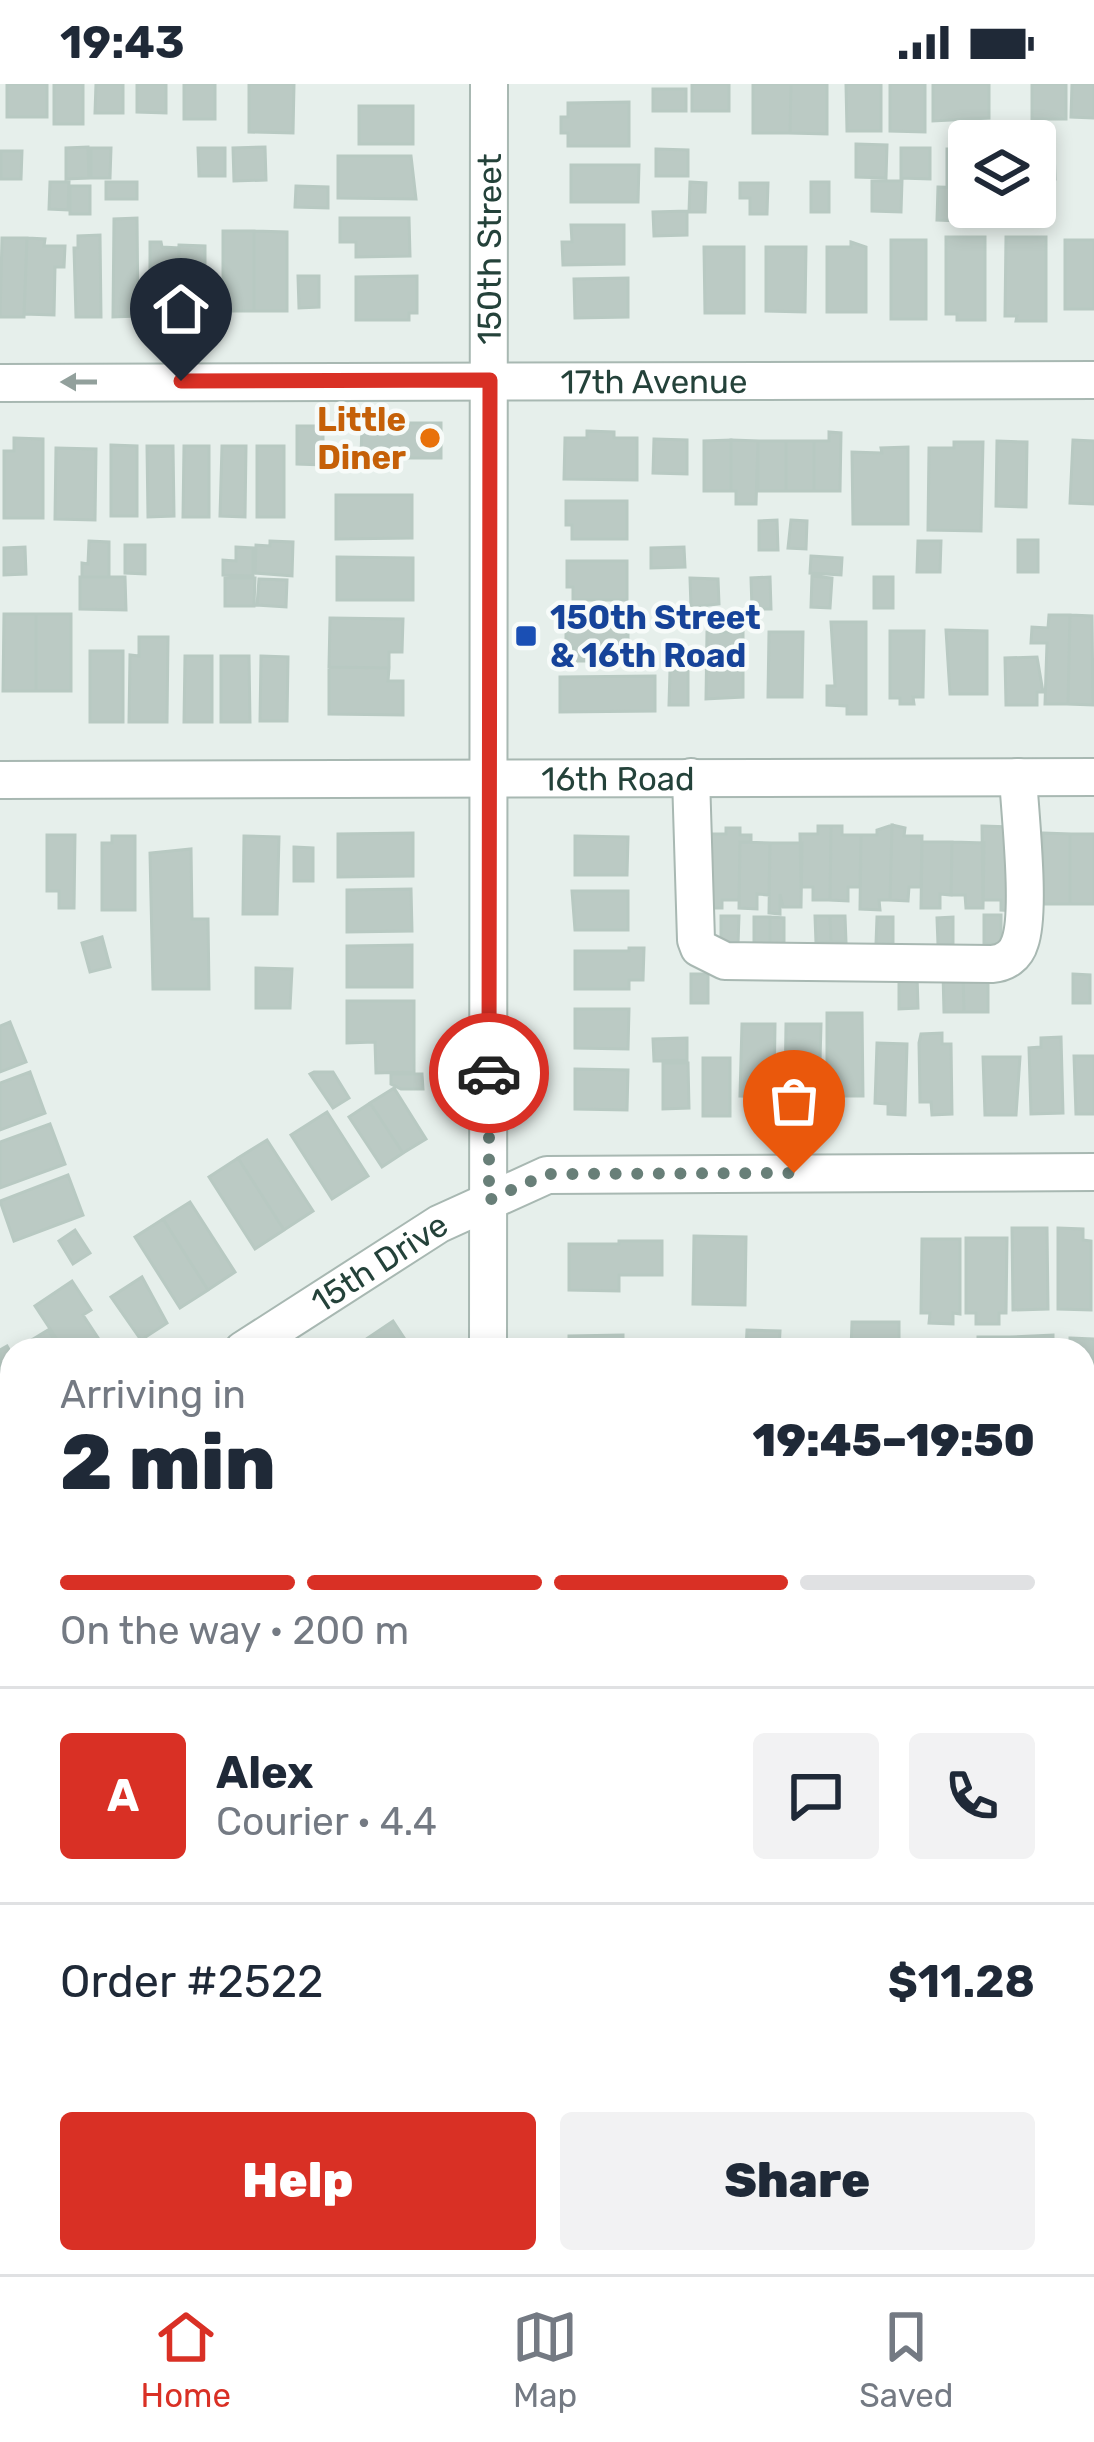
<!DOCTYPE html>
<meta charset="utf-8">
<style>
:root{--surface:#fff;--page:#f2f2f3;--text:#1f2937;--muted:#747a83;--line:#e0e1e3;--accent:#d93025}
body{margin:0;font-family:Rubik,sans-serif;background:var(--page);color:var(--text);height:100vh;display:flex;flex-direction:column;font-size:45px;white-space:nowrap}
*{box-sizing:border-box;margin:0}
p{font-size:39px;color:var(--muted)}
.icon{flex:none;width:66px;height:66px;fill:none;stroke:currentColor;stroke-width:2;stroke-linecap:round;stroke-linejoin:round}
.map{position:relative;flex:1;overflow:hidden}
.sheet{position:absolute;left:0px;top:1254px;width:1095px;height:936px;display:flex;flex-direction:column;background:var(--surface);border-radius:36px 36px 0 0;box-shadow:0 6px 18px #0003}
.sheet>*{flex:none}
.tools{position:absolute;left:948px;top:36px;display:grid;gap:24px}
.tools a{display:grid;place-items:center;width:108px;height:108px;border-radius:12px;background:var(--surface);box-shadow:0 6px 18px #0003;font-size:60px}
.pin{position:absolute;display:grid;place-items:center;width:102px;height:102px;color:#fff;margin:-123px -51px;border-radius:50% 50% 50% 0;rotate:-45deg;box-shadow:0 0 12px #0007}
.pin .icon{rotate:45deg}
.courier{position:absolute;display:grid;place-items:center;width:120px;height:120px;margin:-60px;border:9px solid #d93025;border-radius:50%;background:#fff;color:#222;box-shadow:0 3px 15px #0007}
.headline em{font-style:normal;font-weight:800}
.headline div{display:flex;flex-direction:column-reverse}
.headline{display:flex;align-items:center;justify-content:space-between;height:204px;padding:0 60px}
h1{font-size:78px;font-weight:800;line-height:90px}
.bar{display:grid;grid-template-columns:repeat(4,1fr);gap:18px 12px;align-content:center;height:144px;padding:0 60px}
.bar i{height:15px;border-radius:9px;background:var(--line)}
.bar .selected{background:var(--accent)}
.bar p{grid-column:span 4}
.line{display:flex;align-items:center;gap:30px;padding:0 60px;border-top:3px solid var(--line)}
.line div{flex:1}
.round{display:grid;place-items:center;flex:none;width:126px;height:126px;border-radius:12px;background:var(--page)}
.button{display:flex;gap:24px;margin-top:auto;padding:24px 60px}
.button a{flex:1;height:138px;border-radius:12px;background:var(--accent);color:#fff;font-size:48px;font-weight:800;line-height:138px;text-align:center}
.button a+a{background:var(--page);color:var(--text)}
.status{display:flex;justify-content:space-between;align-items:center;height:84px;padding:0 60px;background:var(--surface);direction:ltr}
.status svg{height:33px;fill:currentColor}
.tabs{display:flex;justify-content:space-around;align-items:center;height:168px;border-top:3px solid var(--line);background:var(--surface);font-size:33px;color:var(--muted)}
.tabs a{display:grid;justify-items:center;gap:6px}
.tabs .selected{color:var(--accent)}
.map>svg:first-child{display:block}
.green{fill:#bfe0c8}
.building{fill:#bbcac4;stroke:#b8c9c2;stroke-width:3}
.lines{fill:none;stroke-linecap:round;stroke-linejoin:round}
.minor-casing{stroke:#a8b8b2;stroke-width:40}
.major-casing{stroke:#c2cac8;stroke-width:40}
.highway-casing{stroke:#c2cac8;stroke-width:40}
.minor{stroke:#fff;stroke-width:36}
.major{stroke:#6aa596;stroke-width:36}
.highway{stroke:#2f6f62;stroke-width:36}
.oneway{fill:#92a09c}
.done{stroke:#687f78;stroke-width:12;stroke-dasharray:0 21.6}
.route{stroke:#d93025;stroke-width:15}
.food-dot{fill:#e8710a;stroke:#f7fbf9;stroke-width:4.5}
.transit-dot{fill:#1a4fb4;stroke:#f7fbf9;stroke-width:4.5}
.labels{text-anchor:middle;stroke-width:9;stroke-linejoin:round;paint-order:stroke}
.street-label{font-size:33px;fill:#24423a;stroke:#f7fbf9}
.food-label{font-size:33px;font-weight:bold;fill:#c56008;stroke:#f7fbf9;text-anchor:end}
.transit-label{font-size:33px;font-weight:bold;fill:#164399;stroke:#f7fbf9;text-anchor:start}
</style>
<div class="status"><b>19:43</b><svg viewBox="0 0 49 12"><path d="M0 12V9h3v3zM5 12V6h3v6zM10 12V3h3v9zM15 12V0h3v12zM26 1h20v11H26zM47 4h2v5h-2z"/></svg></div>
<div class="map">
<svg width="1094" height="2190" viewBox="0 0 1094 2190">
<rect width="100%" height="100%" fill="#e6efeb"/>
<!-- green -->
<path class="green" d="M932,2178H1067L1094,2184V2190H969Z"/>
<!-- building -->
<path class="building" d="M7,0H47V33H7Z
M54,0H83V40H54Z
M96,0H123V29H95Z
M137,0H166V29L137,28Z
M184,0H215V35H184Z
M249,0H294L293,49L249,48Z
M692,0H729V27H692Z
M753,0H791L790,49H753Z
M791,0H827V50L790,49Z
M846,0H881V47H847Z
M890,0H925V48L890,47Z
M933,0H989V34L933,37Z
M1032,0H1066V35H1032Z
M1072,0H1094V34L1071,33Z
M653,5H686V27H653Z
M629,18V62H568V49H561V33H568V19Z
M359,22H413V60H359Z
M856,60L887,61L886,94L856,93Z
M88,63L89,94L66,95V64Z
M265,63L266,96L234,97L233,64Z
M91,64H111L110,94H91Z
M198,64H225V92H199Z
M901,64H930V95L901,94Z
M1035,64H1054L1055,95L1035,96Z
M656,65L688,66V92H656Z
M947,65H969V101L947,102Z
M1,67H22L21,95H1Z
M338,72H411L416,115L338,114Z
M571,81H639L638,118H571Z
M872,97H902L901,128L872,127Z
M50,98H69L68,126L49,125Z
M106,98H137V115H106Z
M690,98L706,99L705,128H689Z
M811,98H829V128H811Z
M740,99H768L767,130H750V114H740Z
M70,102H90V130H70Z
M296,102L328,103V124L295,123Z
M938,103L969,104V123L977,126L961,125L960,137L937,136Z
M687,127V151L654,152L653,128Z
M137,134L138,232L113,233L114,135Z
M340,134H409L410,172L356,173V158H340Z
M571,141H624V180L563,181L562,158H572Z
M223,147H254V227H223Z
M254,147L287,148V227H254Z
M100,151L101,233H76L74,164H78V152Z
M946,153H985V236H957V230H946Z
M1006,153H1046V237H1016L1017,232H1005Z
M2,154H27L24,233H0Z
M27,154L45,155L44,162H65L64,183H55L54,231L24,230Z
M891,156H926V235H891Z
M1065,156H1094V225H1065Z
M150,158H161L162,163L179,164L178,229H150Z
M851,158L866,163V228H827V163H851Z
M179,161L205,162V230L178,229Z
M704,163H744V229H705Z
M766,163H806L805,228L766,227Z
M298,192H319V223L299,224Z
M417,192V229H409V236H356V193Z
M628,194V233L575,234L574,195Z
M362,339H441V374H361Z
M297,342H323V381L297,380Z
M587,347L614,348V354H637V396L564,395L565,354H587Z
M829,348L841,349L840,407H814V357H829Z
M14,354L43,355V434H4V367H14Z
M654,355L687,356V390L653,389Z
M731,356L758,357L756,420H736V407H731Z
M731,356V407H704V357Z
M1073,356L1094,357V420L1070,419Z
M758,357H786V407H758Z
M786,357H814V407H786Z
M997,357L1027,358L1026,423L996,422Z
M954,358H983L981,447L928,446L929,364H954Z
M111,361L137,362V432H111Z
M147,362H173L174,432L148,433Z
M184,362H209V433H183Z
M222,362H246L245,433L220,432Z
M257,362H284V433H257Z
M908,363V440H853L852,368L882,369L881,364Z
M56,364L96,365L95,436L55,435Z
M336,411H412V454L336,455Z
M566,417H627V455H572V441H566Z
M777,436L778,466H759V437Z
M791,436L807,437L806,465L788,464Z
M1018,456H1038V488H1018Z
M89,457L109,458V493H82V479L88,480Z
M270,457L293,458L292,492L255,489L256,461L270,462Z
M918,457H941L940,488H917Z
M125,461H145V490L125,489Z
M25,463L26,490L4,491V464Z
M236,463L253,464V492L223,491V476L236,477Z
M684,463L685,483L651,484V464Z
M811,472L842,474L841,491L810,489Z
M337,473L413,474V516H337Z
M567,477H627V516H573V503H567Z
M812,492L832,494L830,524L811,523Z
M80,493H125L126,526L80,525Z
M770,493L771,525H752L751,494Z
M874,493H893V524H874Z
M225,494H255L254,522H225Z
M690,494L718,495L719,520L691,523Z
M259,495L287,496L286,523L257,521Z
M4,530H36V607H3Z
M36,530H71V607H36Z
M1049,531H1070L1068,620H1045L1047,559H1031L1032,543L1048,544Z
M1070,531L1092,532L1093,621L1068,620Z
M330,534L403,535L402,568H389V584L329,583Z
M566,538H628V577H574V564H566Z
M831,538H866V630H847V622L827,621V602H835Z
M946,546L987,547V610H950Z
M890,547H924L923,613H913L914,620H900V614H890Z
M707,548H743V613L706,615Z
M769,548H803L802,613H768Z
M139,553H168L167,638H129L130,571L139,572Z
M90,567H123V638H90Z
M185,572H212V638H184Z
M221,572H249L250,638H221Z
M261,572L288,573L287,637H260Z
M1037,573L1043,608H1037V621H1006L1005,574Z
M329,583L389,584L388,597H403V631L329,630Z
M670,586H688V621H669Z
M655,592V627L560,628V593Z
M892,741L905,744L904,752H922L921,803H909L908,817L890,816Z
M892,741L890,816H879L880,826L860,825L861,751H877V746Z
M818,742H831L830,816H813V803H801L800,750H818Z
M831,742H842V751H861L860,803H848V817L830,816Z
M982,742L1012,743L1016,827L1001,826V816H983Z
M726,744H740V751H751V758H740L739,816H722V824H708L709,750H726Z
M413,749V792L338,793V750Z
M1043,749L1070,750V820H1043Z
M1070,750H1094V820H1070Z
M47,751H75L74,824H59V807H47Z
M112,752H135V826H102V759H112Z
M244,752L279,753L277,830H243Z
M575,752L628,753L627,791H575Z
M740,758L770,759L769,811L757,810V825L739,824Z
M922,758H952L951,811L940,810V824H921Z
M952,758L984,759L983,824H966L965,811H951Z
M770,759H802L801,823H783L780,810V830L769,829Z
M294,763L313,764V797H294Z
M191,765L192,835H208L209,905H153L150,769Z
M411,805L412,847L347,848V806Z
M572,807H628V846H575Z
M984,831H1001V860H984Z
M721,832H739L738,860H721Z
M815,832H830L831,858L816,859Z
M830,832H845L846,858H831Z
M754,833H770V860L754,859Z
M770,833L784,834V860H770Z
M877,833H893V860H876Z
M953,833V860L938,861L937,834Z
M102,853L110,883L90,888L82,859Z
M412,861V903H347V862Z
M629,864H644L643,896H629V905H575V867H629Z
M256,884L292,885L290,924H256Z
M943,889H963L964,928H944Z
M963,889H988V928H964Z
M691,890H708V919H691Z
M917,890L918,924L899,925V891Z
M1073,890L1090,891V919H1073Z
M347,917H414V988L376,989L375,958L347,959Z
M575,925H629L628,965L575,964Z
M827,929H862L863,1012H827Z
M10,938L26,978L0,988V942Z
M742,940H775L774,1013L740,1012Z
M786,940H821L819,1013L785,1012Z
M942,949V960H951L952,1030L932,1031L931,1018H920L919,959L921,950Z
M1061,953L1063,1029L1031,1030L1029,964L1041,963V954Z
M687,954V976L654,977L653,955Z
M877,959L907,960L905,1031L888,1030V1020L875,1019Z
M1074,972H1094V1030H1076Z
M983,973H1020L1016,1031H985Z
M703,974H730V1032H703Z
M663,979H688L689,1024L663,1025Z
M575,985L628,986L627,1026L575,1025Z
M30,988L45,1029L0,1046V999Z
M314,988H333L349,1014L333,1024L310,990Z
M391,990H422L423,1005H401L391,1000Z
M394,1004L426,1055L403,1069L370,1019Z
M370,1019L403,1069L382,1083L349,1033Z
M327,1028L368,1092L332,1115L291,1051Z
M50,1040L65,1080L0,1104V1058Z
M267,1056L313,1127L284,1146L238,1074Z
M238,1074L284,1146L255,1165L209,1093Z
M68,1091L83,1131L14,1157L0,1117Z
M190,1118L235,1188L208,1206L163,1135Z
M163,1135L208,1206L180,1224L135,1153Z
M1012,1144H1047L1048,1225L1013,1226Z
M1058,1144L1083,1145V1156L1091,1157V1226L1058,1225Z
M75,1146L90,1169L73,1180L59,1157Z
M694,1152L746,1153L745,1221L693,1220Z
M966,1154H1007L1006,1229H999V1240H976V1229H966Z
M922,1155H960V1230L953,1229V1240L929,1239L930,1229H921Z
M619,1157H662V1191H619V1207L569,1206V1160H619Z
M142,1193L167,1239L141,1256L111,1213Z
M72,1197L91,1226L83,1231L106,1266H64L35,1222Z
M393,1237L412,1266H350Z
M852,1238H899V1266H851Z
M48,1246L61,1266H29L25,1260Z
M747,1246L780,1247L779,1266H746Z
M623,1251V1266H569V1252Z
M1053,1251V1266H1011V1253Z
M978,1253H1009V1266H978Z
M1070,1254L1094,1255V1283H1083V1266H1070Z
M7,1262L12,1271V1323L0,1304V1266Z
M1083,1336H1094V1414H1083Z
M1083,1532L1085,1545H1094V1623H1083Z
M12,1636V1683L0,1691V1644Z
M12,1707V1744L0,1752V1714Z
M1094,1715V1758H1083V1716Z"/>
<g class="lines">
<!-- minor casing -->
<g class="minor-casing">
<g id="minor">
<path id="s1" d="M0,299L1094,296"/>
<path d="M691,693L696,856L699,864L725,877L992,880C1005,879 1016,872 1020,858C1031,827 1020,730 1018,693"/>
<path id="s2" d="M0,696L1094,693"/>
<path id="s3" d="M243,1266L439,1140L547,1091L1094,1088"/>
<path id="s4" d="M488,1266L489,0"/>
<path d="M0,1425L12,1443"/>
<path d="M1083,1485H1094"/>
<path d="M361,2190L374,2178"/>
</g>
</g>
<!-- major casing -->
<g class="major-casing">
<path id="major" d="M0,1858L12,1859
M1083,1892H1094
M0,2148L12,2149
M490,2178L784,2190"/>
</g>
<!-- highway casing -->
<g class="highway-casing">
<path id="highway" d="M0,1947L12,1948
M0,2013L12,2014
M1083,2015L1094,2016
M1083,2078L1094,2080
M1083,2146L1094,2148"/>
</g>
<!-- minor -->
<use href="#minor" class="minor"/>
<!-- major -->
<use href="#major" class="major"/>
<!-- highway -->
<use href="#highway" class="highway"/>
</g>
<!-- one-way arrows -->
<defs><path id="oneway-solid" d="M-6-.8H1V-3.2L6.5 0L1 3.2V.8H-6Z" transform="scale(3)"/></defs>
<use class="oneway" href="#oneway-solid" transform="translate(79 298) rotate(180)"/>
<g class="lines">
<!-- done -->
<path class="done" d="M489,989V1116L547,1090L794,1089"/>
<!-- route -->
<path class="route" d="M181,297L490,296L489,989"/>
</g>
<!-- markers -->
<circle class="food-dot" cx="430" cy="354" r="12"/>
<rect class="transit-dot" x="514" y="540" width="24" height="24" rx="6"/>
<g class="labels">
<!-- street labels -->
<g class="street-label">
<text dy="12" stroke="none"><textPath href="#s4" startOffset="1101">150th Street</textPath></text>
<text dy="12" stroke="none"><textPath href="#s1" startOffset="654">17th Avenue</textPath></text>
<text dy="12" stroke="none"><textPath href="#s2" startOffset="618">16th Road</textPath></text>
<text dy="12" stroke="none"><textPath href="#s3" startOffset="162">15th Drive</textPath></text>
</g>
<!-- food labels -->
<g class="food-label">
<text x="406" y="347">Little<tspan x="406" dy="38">Diner</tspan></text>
</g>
<!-- transit labels -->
<g class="transit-label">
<text x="550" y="545">150th Street<tspan x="550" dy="38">&amp; 16th Road</tspan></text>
</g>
</g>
</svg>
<div class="tools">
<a><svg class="icon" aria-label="layers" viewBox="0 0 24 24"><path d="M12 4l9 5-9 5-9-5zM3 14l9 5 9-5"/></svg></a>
</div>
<div class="pin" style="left:794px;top:1089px;background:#ea580c"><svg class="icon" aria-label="bag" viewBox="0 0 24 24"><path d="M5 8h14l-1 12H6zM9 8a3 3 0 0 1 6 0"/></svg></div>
<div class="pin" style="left:181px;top:297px;background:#1f2937"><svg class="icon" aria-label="home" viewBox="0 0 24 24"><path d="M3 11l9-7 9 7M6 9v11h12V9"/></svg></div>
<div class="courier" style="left:489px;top:989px"><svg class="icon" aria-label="car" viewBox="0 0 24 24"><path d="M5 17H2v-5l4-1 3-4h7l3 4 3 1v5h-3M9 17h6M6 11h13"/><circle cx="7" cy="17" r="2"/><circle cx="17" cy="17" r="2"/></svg></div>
<section class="sheet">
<div class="headline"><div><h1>2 min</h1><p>Arriving in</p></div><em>19:45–19:50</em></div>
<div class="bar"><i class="selected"></i><i class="selected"></i><i class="selected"></i><i></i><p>On the way · 200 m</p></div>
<div class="line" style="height:216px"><b class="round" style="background:var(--accent);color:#fff">A</b><div><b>Alex</b><p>Courier · 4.4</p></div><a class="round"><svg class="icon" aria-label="chat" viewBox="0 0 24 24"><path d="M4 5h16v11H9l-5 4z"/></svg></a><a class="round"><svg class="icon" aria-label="phone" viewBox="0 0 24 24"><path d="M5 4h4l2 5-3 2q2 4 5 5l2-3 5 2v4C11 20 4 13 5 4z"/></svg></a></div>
<div class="line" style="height:156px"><div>Order #2522</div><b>$11.28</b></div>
<div class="button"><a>Help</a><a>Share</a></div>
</section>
</div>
<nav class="tabs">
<a class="selected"><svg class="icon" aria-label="home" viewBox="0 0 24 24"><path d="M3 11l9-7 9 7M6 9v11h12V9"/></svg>Home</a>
<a><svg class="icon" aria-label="map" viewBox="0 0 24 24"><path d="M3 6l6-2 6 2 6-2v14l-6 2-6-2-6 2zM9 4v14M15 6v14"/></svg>Map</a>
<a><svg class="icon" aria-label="saved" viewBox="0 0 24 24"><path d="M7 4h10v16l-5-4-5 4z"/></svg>Saved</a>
</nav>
